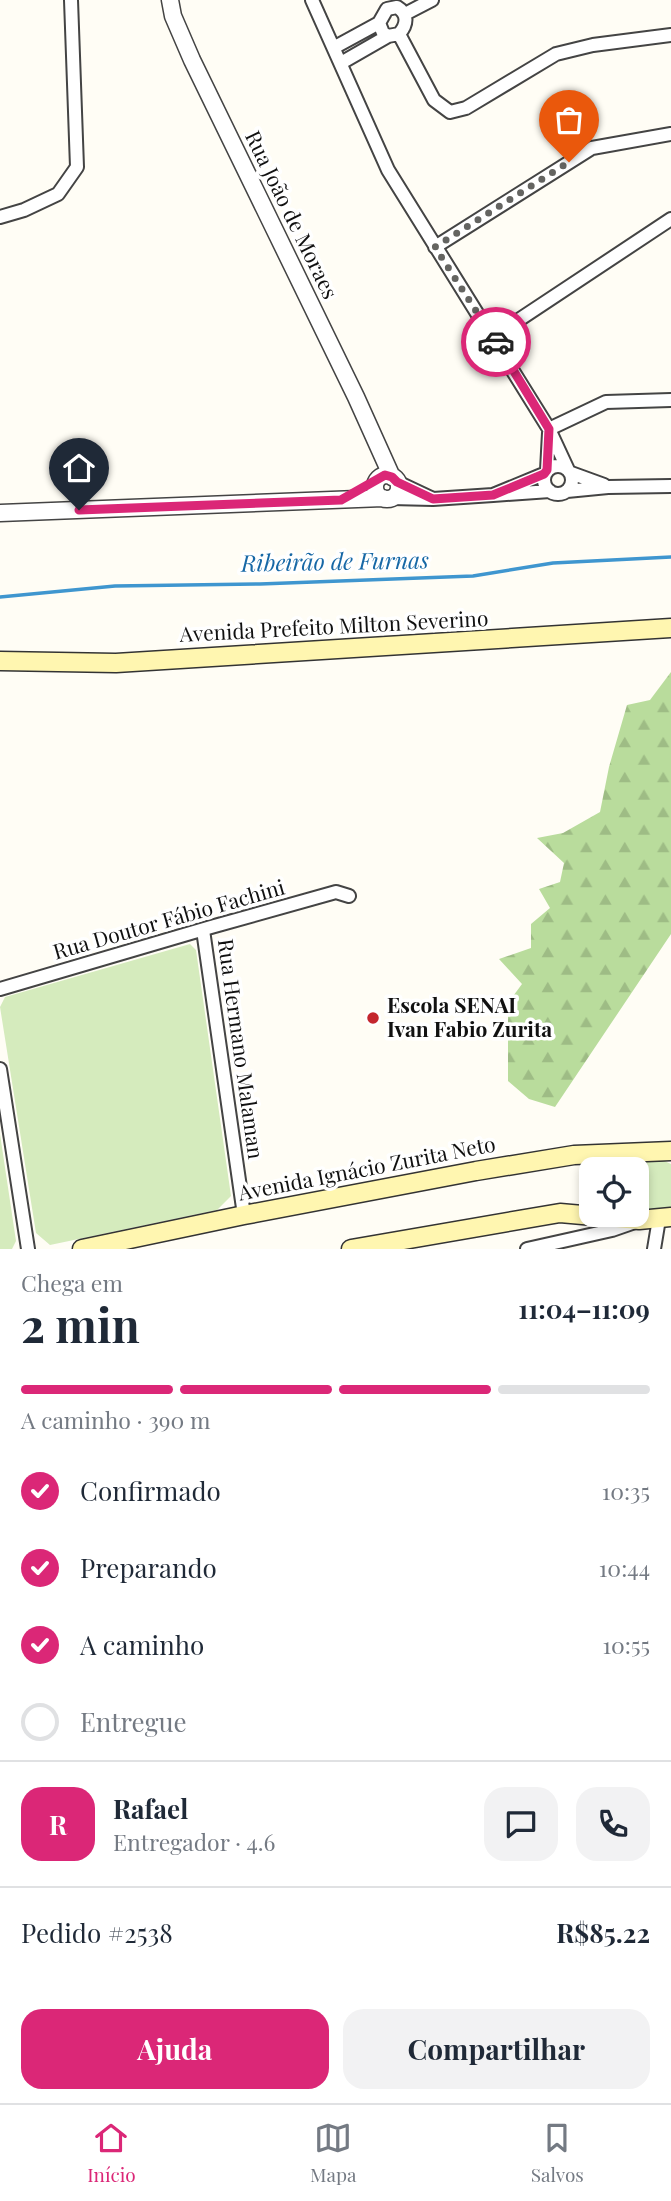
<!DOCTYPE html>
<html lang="pt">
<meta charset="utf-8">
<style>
:root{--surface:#fff;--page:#f2f2f3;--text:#1f2937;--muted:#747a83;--line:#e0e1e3;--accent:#db2777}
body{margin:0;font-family:"Playfair Display",serif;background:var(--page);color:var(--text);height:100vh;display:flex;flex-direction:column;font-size:26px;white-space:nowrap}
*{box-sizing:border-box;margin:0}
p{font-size:23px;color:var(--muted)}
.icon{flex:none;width:38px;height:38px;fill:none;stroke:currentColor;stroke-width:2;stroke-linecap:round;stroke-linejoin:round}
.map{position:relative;height:1249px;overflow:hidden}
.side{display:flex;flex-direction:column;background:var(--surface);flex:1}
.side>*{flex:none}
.tools{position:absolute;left:579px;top:1157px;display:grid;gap:14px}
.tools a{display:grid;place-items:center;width:70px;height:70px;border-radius:14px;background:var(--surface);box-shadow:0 4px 10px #0003;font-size:35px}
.pin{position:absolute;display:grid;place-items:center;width:60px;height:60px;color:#fff;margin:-72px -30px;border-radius:50% 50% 50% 0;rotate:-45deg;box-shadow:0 0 7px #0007}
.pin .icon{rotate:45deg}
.courier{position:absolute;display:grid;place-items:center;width:70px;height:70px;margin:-35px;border:5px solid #db2777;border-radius:50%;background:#fff;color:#222;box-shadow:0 2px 9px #0007}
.overview em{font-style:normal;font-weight:700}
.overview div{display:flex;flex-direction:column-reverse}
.overview{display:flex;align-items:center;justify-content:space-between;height:119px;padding:0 21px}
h1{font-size:46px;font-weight:700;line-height:52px}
.bar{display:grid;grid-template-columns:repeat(4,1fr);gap:10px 7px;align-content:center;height:84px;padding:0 21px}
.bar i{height:9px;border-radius:5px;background:var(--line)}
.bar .active{background:var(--accent)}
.bar p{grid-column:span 4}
.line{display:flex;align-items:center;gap:18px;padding:0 21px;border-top:2px solid var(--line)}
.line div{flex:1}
.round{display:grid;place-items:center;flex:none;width:74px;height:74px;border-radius:21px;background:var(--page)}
ol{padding:0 21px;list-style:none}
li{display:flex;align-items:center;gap:21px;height:77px}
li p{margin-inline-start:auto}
li .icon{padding:7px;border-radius:50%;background:var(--accent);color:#fff;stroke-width:4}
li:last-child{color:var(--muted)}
li i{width:38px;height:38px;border:4px solid var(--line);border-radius:50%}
.primary-button{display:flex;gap:14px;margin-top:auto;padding:14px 21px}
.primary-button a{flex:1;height:80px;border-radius:21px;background:var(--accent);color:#fff;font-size:28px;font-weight:700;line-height:80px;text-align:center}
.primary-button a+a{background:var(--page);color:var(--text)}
.tab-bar{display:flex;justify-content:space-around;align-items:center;height:98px;border-top:2px solid var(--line);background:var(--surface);font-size:19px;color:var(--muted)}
.tab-bar a{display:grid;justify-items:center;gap:4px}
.tab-bar .active{color:var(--accent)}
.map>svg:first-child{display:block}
.grass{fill:#d5ebbd}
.forest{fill:url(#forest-firs)}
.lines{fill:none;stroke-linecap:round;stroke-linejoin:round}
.stream{stroke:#3f96cf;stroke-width:3.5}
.minor-casing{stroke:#444;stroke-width:16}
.tertiary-casing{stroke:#444;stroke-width:19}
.secondary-casing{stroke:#333;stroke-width:21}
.minor{stroke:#fff;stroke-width:12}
.tertiary{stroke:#fff;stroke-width:16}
.secondary{stroke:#fff6b0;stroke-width:18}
.done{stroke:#646461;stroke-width:7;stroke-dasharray:0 12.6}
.route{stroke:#db2777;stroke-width:9}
.poi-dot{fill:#c4262e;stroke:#fff;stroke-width:2.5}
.labels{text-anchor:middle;stroke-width:7;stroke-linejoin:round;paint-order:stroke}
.street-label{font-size:21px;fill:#111;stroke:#fff}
.poi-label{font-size:21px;font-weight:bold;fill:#111;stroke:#fff;text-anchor:start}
.water-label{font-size:23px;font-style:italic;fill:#1768a6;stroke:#fff}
</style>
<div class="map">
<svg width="671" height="1249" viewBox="0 0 671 1249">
<defs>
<pattern id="forest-firs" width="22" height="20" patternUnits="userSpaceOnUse" patternTransform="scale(1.75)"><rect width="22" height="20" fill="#b9dc9c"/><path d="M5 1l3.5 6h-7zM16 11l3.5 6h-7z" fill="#9ebc85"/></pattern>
</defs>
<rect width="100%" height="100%" fill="#fffdf5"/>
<!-- grass -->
<path class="grass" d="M190,944L196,950L231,1196L217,1210L50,1245L36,1233L0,1007L5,997Z
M0,1134L16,1241L12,1249H0Z
M660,1159L671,1164V1212L637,1213V1169H630L641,1161Z"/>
<!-- forest -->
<path class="forest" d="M671,672V934L555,1107L529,1099L508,1081V1003L522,984L499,959L531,948V924L550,908L539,889L560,882L564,863L537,838L563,833L600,812L609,767L627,705L650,700Z"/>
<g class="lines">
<!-- stream -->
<path class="stream" d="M0,597L115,586L260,584L473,576L553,563L671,557"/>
<!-- minor casing -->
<g class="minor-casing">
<path id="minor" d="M312,0L388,170L549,429L568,470
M405,14L432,0
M399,34L434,100L450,112L466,108L556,54L593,45L671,35
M335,47L379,23
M341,63L388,36L399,34C407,25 409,14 397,7L387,9L379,23L383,33L388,36
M0,217L24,210L58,194L77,167L71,0
M435,247L592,148L671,134
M493,337L671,219
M549,429L606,402L671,400
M544 480a14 14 0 1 1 28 0a14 14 0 1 1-28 0Z
M547,470L549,433
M571,473L604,485
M544,474L493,495L550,491
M567,491L608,487L671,486
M391,498L433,499L397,482
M433,499L493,495
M203,930L244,1215
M0,989L211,927L336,892L349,896
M0,1069L28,1249
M527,1249L612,1230L635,1222
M654,1249L659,1219"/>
</g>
<!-- tertiary casing -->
<g class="tertiary-casing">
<path id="tertiary" d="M170,0L173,16L192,60L356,397L392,477
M375 487a12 12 0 1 1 24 0a12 12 0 1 1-24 0Z
M0,513L383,498"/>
</g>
<!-- secondary casing -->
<g class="secondary-casing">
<path id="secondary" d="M0,661L116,663L671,628
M82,1249L244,1215L476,1171L574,1155L671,1151
M351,1249L560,1213L639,1220L671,1217"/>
</g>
<!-- minor -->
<use href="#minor" class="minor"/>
<!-- tertiary -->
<use href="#tertiary" class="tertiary"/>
<!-- secondary -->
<use href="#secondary" class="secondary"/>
</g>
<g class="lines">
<!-- done -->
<path class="done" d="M496,342L435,247L569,162"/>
<!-- route -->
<path class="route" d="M79,510L341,500L385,475L392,477L397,482L433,499L493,495L544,474L547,470L549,429L496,342"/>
</g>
<!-- markers -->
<circle class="poi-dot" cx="373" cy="1018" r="7"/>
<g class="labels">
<!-- street labels -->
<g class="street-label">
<text transform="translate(291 215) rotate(64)" y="7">Rua João de Moraes</text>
<text transform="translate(334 627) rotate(-3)" y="7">Avenida Prefeito Milton Severino</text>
<text transform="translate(169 920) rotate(-16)" y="7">Rua Doutor Fábio Fachini</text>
<text transform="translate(240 1049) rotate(82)" y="7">Rua Hermano Malaman</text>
<text transform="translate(367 1169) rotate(-11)" y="7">Avenida Ignácio Zurita Neto</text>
</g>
<!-- poi labels -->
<g class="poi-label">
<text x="387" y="1013">Escola SENAI<tspan x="387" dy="24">Ivan Fabio Zurita</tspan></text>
</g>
<!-- water labels -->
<g class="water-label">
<text transform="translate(335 562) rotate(-1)" y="8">Ribeirão de Furnas</text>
</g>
</g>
</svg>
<div class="tools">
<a><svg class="icon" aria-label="locate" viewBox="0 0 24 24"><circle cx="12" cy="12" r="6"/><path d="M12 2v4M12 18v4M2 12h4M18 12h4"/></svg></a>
</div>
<div class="pin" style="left:569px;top:162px;background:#ea580c"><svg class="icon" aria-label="bag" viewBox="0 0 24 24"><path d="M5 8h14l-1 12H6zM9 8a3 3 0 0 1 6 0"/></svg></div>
<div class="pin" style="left:79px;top:510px;background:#1f2937"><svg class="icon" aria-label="home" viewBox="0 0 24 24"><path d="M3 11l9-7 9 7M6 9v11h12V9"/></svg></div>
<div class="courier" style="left:496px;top:342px"><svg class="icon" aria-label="car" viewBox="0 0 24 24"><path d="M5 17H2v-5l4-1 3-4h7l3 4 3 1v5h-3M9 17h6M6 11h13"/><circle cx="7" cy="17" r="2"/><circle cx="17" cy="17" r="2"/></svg></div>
</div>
<section class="side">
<div class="overview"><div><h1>2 min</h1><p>Chega em</p></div><em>11:04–11:09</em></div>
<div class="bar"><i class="active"></i><i class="active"></i><i class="active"></i><i></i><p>A caminho · 390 m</p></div>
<ol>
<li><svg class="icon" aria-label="check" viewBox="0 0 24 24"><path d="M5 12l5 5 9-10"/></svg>Confirmado<p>10:35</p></li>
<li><svg class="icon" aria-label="check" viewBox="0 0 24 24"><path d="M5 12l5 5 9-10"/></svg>Preparando<p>10:44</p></li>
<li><svg class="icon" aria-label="check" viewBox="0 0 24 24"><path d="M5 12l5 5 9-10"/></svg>A caminho<p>10:55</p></li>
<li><i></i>Entregue</li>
</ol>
<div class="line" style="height:126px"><b class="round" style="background:var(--accent);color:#fff">R</b><div><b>Rafael</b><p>Entregador · 4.6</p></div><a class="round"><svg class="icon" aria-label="chat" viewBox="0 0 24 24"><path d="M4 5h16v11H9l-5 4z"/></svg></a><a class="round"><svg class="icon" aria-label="phone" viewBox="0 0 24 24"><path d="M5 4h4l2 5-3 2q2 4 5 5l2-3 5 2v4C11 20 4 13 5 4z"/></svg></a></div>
<div class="line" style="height:91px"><div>Pedido #2538</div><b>R$85.22</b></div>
<div class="primary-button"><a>Ajuda</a><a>Compartilhar</a></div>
</section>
<nav class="tab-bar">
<a class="active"><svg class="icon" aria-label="home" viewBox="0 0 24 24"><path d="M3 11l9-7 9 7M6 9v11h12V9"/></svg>Início</a>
<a><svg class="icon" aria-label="map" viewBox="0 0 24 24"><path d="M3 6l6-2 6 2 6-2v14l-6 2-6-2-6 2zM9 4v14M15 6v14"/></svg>Mapa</a>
<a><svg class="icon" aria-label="saved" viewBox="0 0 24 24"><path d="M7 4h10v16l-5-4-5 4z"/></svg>Salvos</a>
</nav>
